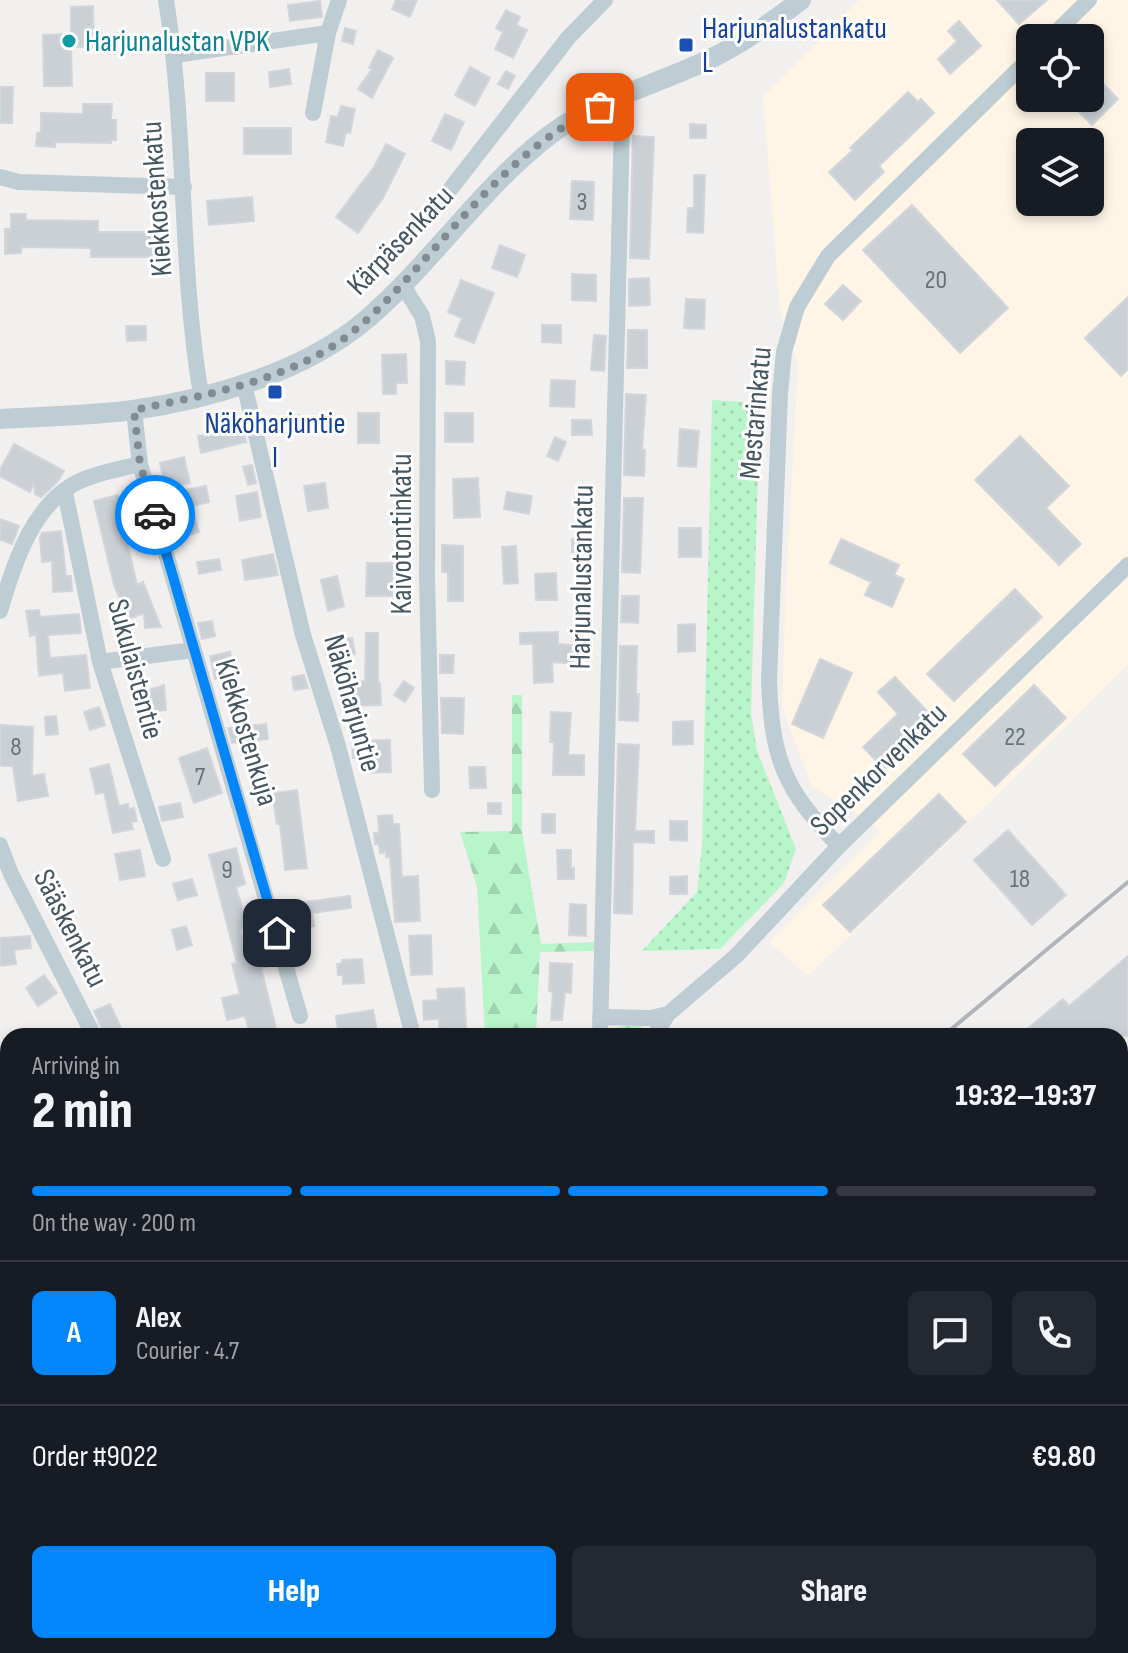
<!DOCTYPE html>
<meta charset="utf-8">
<style>
:root{--surface:#171b24;--page:#242831;--text:#f1f3f6;--muted:#9ea1a6;--line:#363941;--accent:#0286f9}
body{margin:0;font-family:"Sofia Sans Condensed",sans-serif;background:var(--page);color:var(--text);height:100vh;display:flex;flex-direction:column;font-size:30px;white-space:nowrap}
*{box-sizing:border-box;margin:0}
p{font-size:26px;color:var(--muted)}
.icon{flex:none;width:44px;height:44px;fill:none;stroke:currentColor;stroke-width:2;stroke-linecap:round;stroke-linejoin:round}
.map{position:relative;flex:1;overflow:hidden}
.side{position:absolute;left:0px;top:1028px;width:1128px;height:626px;display:flex;flex-direction:column;background:var(--surface);border-radius:24px 24px 0 0;box-shadow:0 4px 12px #0003}
.side>*{flex:none}
.fabs{position:absolute;left:1016px;top:24px;display:grid;gap:16px}
.fabs a{display:grid;place-items:center;width:88px;height:88px;border-radius:12px;background:var(--surface);box-shadow:0 4px 12px #0003;font-size:40px}
.pin{position:absolute;display:grid;place-items:center;width:68px;height:68px;color:#fff;margin:-34px;border-radius:16px;box-shadow:0 4px 12px #0006}
.courier{position:absolute;display:grid;place-items:center;width:80px;height:80px;margin:-40px;border:6px solid #0286f9;border-radius:50%;background:#fff;color:#222;box-shadow:0 2px 10px #0007}
.head em{font-style:normal;font-weight:800}
.head div{display:flex;flex-direction:column-reverse}
.head{display:flex;align-items:center;justify-content:space-between;height:136px;padding:0 32px}
h1{font-size:52px;font-weight:800;line-height:60px}
.bar{display:grid;grid-template-columns:repeat(4,1fr);gap:12px 8px;align-content:center;height:96px;padding:0 32px}
.bar i{height:10px;border-radius:6px;background:var(--line)}
.bar .active{background:var(--accent)}
.bar p{grid-column:span 4}
.line{display:flex;align-items:center;gap:20px;padding:0 32px;border-top:2px solid var(--line)}
.line div{flex:1}
.round{display:grid;place-items:center;flex:none;width:84px;height:84px;border-radius:12px;background:var(--page)}
.primary-button{display:flex;gap:16px;margin-top:auto;padding:16px 32px}
.primary-button a{flex:1;height:92px;border-radius:12px;background:var(--accent);color:#fff;font-size:32px;font-weight:800;line-height:92px;text-align:center}
.primary-button a+a{background:var(--page);color:var(--text)}
.map>svg:first-child{display:block}
.commercial{fill:#fef5e7;fill-rule:evenodd}
.grass{fill:url(#grass-dots)}
.forest{fill:url(#forest-firs)}
.building{fill:#cbd0d5;stroke:#d2d6dc;stroke-width:2}
.lines{fill:none;stroke-linecap:round;stroke-linejoin:round}
.minor{stroke:#beccd3;stroke-width:16}
.tertiary{stroke:#beccd3;stroke-width:20}
.rail{stroke:#b0b5bb;stroke-width:4}
.done{stroke:#828b91;stroke-width:8;stroke-dasharray:0 14.4}
.route{stroke:#0286f9;stroke-width:10}
.culture-dot{fill:#0f9aa8;stroke:#fff;stroke-width:3}
.transit-dot{fill:#1a4fb4;stroke:#fff;stroke-width:3}
.labels{text-anchor:middle;stroke-width:6;stroke-linejoin:round;paint-order:stroke}
.number-label{font-size:26px;fill:#66747c}
.transit-label{font-size:30px;fill:#164399;stroke:#fff;text-anchor:start}
.culture-label{font-size:30px;fill:#0d838f;stroke:#fff;text-anchor:start}
.street-label{font-size:30px;fill:#45555f;stroke:#fff}
</style>
<div class="map">
<svg width="1128" height="1653" viewBox="0 0 1128 1653">
<defs>
<pattern id="grass-dots" width="8" height="8" patternUnits="userSpaceOnUse" patternTransform="scale(2)"><rect width="8" height="8" fill="#b8f5ca"/><path d="M2 2h.1M6 6h.1" fill="none" stroke="#a0d4b0" stroke-width="1.8" stroke-linecap="round"/></pattern>
<pattern id="forest-firs" width="22" height="20" patternUnits="userSpaceOnUse" patternTransform="scale(2)"><rect width="22" height="20" fill="#b8f5ca"/><path d="M5 1l3.5 6h-7zM16 11l3.5 6h-7z" fill="#a0d4b0"/></pattern>
</defs>
<rect width="100%" height="100%" fill="#f2efef"/>
<!-- commercial -->
<path class="commercial" d="M859,0H1128V664L995,797L808,976L769,942L880,831L846,806L812,787L782,708L786,583L798,364L780,311L763,97ZM1030,38H1090V98H1030ZM1030,142H1090V202H1030Z"/>
<!-- grass -->
<path class="grass" d="M712,400L760,403L751,713L757,751L796,849L784,883L720,949L642,951L697,892L702,846Z
M635,1025L641,1026L644,1032L643,1036H610L617,1027Z
M543,1646H606L605,1653H542Z"/>
<!-- forest -->
<path class="forest" d="M512,695H522V832L541,944L596,942L595,951L540,952L536,1036H485L477,887L460,832L512,831Z"/>
<!-- building -->
<path class="building" d="M396,0H417L410,17L392,9Z
M997,0H1047L1019,24Z
M320,1L322,17L290,21L288,5Z
M93,6L94,47H71L72,86H44L43,35L71,34V7Z
M506,10L520,17L516,25L527,30L513,58L495,49L503,32L496,28Z
M959,21L981,46L950,74L938,59L957,41L948,31Z
M345,28L356,31L353,44L342,41Z
M378,50L393,58L372,98L358,89L372,69L369,68Z
M470,67L490,78L475,106L455,95Z
M289,69L291,84L270,87L269,72Z
M1090,70L1118,99L1092,125L1065,98H1090Z
M506,71L515,76L508,89L498,84Z
M206,73H234V101H206Z
M0,87H13L12,123H0Z
M908,92L918,102L921,99L934,113L879,166L884,172L855,200L829,172L853,150L850,148Z
M83,104H112L111,120H116V140H111V143L55,142V147L36,146L37,133L41,132V113L83,114Z
M341,106L355,109L350,133L346,132L343,146L326,142L331,116L338,117Z
M445,114L464,122L451,150L432,141Z
M690,124L706,125V138H690Z
M244,128H291V154H244Z
M633,136L654,137L649,259L630,258Z
M386,144L405,154L383,198L358,233L336,217L374,167Z
M694,175H705L703,233L687,232L688,208H694Z
M572,181L594,182L593,220L570,219Z
M252,197L254,221L209,225L207,201Z
M912,205L1008,308L960,353L863,250Z
M11,214H26V220L98,221V232H154V257H91V248L21,247V253L5,254V229H11Z
M500,245L525,255L517,277L492,268Z
M572,274L596,275V301L572,300Z
M649,278L650,305L629,306V279Z
M461,280L494,293L474,343L455,336L462,318L448,312Z
M843,285L861,301L843,320L825,304Z
M1128,297V369L1121,376L1085,338Z
M686,299L705,300L704,329L684,328Z
M542,325H561V343L542,342Z
M126,326H146V340L127,341Z
M628,330H647V368H627Z
M594,335L606,336L604,371L591,370Z
M406,354L407,383H396V394H383L382,355Z
M446,361L465,362L464,385L446,384Z
M551,380L575,381L574,407L550,406Z
M626,394L646,395L642,450H645L644,476L624,475Z
M358,413H379V443H358Z
M445,413H473V442H445Z
M299,415L301,429L270,434L268,420Z
M572,420H591L592,435H572Z
M242,426L246,442L201,453L198,436L225,433L224,430Z
M680,429L699,431L696,467L678,466Z
M1020,436L1069,486L1046,508L1081,544L1059,565L975,480Z
M555,437L566,442L558,461L547,456Z
M14,444L64,471L58,481L41,497L35,494L34,482L30,492L0,476V470Z
M184,457L190,483L166,488L160,463Z
M252,465L256,483L248,485L243,467Z
M478,478L480,517L454,518L453,479Z
M325,483L328,508L308,511L304,486Z
M206,486L209,502L189,507L185,490Z
M257,492L261,517L240,521L236,496Z
M507,492L532,496L529,514L504,509Z
M118,495L124,521L134,519L138,539L127,541L137,585L143,582L161,627L145,628L144,613L128,619L114,585L94,501Z
M624,498H643L640,573L622,572Z
M192,509L199,532L179,538L173,515Z
M0,519L19,526L12,544L0,540Z
M679,528H701V557H679Z
M61,531L66,576H71L72,591L53,592L52,561L42,562L40,538L42,533Z
M572,539H594V552H572Z
M841,539L899,565L894,575L904,579L892,607L865,595L871,582L830,563Z
M442,545L463,546V601H448V572H442Z
M516,546L518,583L504,584L502,547Z
M273,554L278,575L245,580L242,560Z
M219,559L221,570L199,574L197,562Z
M367,563H393L392,596H366Z
M556,573L557,600H536L535,574Z
M337,576L344,606L328,611L321,580Z
M1015,589L1042,617L954,701L927,674Z
M622,596H639L638,623L621,622Z
M39,610L40,617L79,614L81,633L48,635L50,658L86,655L90,688L65,691L63,673L39,676L36,635L30,636L26,611Z
M212,621L215,636L202,639L198,623Z
M695,624V651L678,652V625Z
M558,632V644L580,646L579,664L552,662L553,682L534,683L533,644H520V633Z
M366,633H378V683H380L381,705L343,706L342,684L365,681Z
M352,638L355,654L326,655V639Z
M620,646H637L636,694H639L638,721L619,720Z
M230,652L233,668L226,670L227,677L215,679L210,656Z
M440,655H454L453,673H440Z
M820,659L852,673L823,738L792,724Z
M304,675L308,688L294,690L292,677Z
M895,677L928,712L914,726L921,734L884,769L863,747L898,714L878,692Z
M404,681L414,688L405,702L394,695Z
M164,685L166,710L145,712L143,692Z
M1034,685L1066,718L995,786L963,754Z
M441,698H464L463,734L442,733Z
M99,707L105,725L90,730L84,712Z
M551,712L571,713L568,755H584V775H553L554,742H550Z
M56,716L58,734L46,735L45,717Z
M693,721V744L673,745V722Z
M266,724L268,739L232,743L228,728Z
M0,725L33,727L32,776L44,774L48,796L18,801L13,766H0Z
M390,740L391,772L368,773L367,758H353L352,741Z
M618,744L639,745L635,831H654V843L633,842L632,914L614,913Z
M207,748L222,793L194,803L179,758Z
M109,764L119,806L128,804L129,809L134,808L137,821L131,822L133,829L113,833L104,792L96,794L90,769Z
M469,767H485L486,788H470Z
M297,790L307,868L285,870L280,824H277L272,793Z
M939,794L966,822L850,932L823,905Z
M180,803L183,817L162,821L159,807Z
M488,803H501V814H488Z
M542,814H555V833H542Z
M392,815L393,824H399L402,877L418,876L420,921L395,922L390,857H386V852L380,853L379,844H375L374,833H379L378,816Z
M670,821H687V841L670,840Z
M1008,830L1066,895L1032,925L974,860Z
M236,848L245,884L236,887L248,927L240,929L247,955L270,950L274,965L261,968L276,1028L250,1035L245,1016L227,1020L222,998L240,994L232,964L237,963L209,855Z
M140,850L145,876L120,880L115,854Z
M557,850H571V868H574V879H558Z
M687,876V894H670V877Z
M192,879L197,895L178,900L173,884Z
M350,896L351,908L312,913L314,926L293,928L290,904Z
M570,904L586,905V936L569,935Z
M186,926L192,945L177,950L172,930Z
M431,935L432,974L411,975L409,936Z
M30,936L31,948L14,950L16,964L0,966V938Z
M1128,956V1036H1019L1063,999L1069,1006Z
M362,959L364,983L343,984V975H338L337,964L342,963V960Z
M550,963L572,964L571,993L565,992L562,1020H551L553,992L549,991Z
M44,975L57,993L38,1006L26,988Z
M464,988L466,1028L439,1029V1019L424,1020L423,1001L438,1000L437,989Z
M110,1004L121,1028L105,1035L94,1011Z
M373,1010L378,1036H339L336,1016Z"/>
<g class="lines">
<!-- minor -->
<path class="minor" d="M166,0C187,131 179,265 201,395
M1050,38L1089,0
M175,55L328,33
M313,113L328,33L339,0
M0,177L19,182L184,187
M442,200L568,38L605,0
M402,284L422,316L428,341L427,577L432,790
M244,384L303,635L338,746L413,1036
M140,464L300,1016
M65,492L100,662L163,859
M0,611C13,566 33,502 80,481C99,472 120,469 140,464L134,410
M100,662L193,650
M0,845L11,874L94,1036
M839,846C784,789 772,760 769,681L780,393L784,352L797,307L828,256L1030,58
M600,1017L651,1018L668,1014
M600,1036L622,120
M654,1036L668,1014L736,956L839,846L1128,565
M0,1149L8,1147
M0,1392L8,1393
M0,1641L8,1636"/>
<!-- tertiary -->
<path class="tertiary" d="M0,419C44,416 89,416 133,410C212,399 306,371 367,319C433,262 481,187 551,134C598,99 658,84 710,59C743,43 772,22 801,0"/>
<!-- rail -->
<path class="rail" d="M943,1036L1128,882
M201,1653L209,1646
M218,1653L226,1646"/>
</g>
<g class="lines">
<!-- done -->
<path class="done" d="M155,515L140,464L134,410C200,396 271,384 330,348C362,328 390,298 415,270C470,210 524,141 600,107"/>
<!-- route -->
<path class="route" d="M155,515L277,933"/>
</g>
<!-- markers -->
<circle class="culture-dot" cx="69" cy="41" r="8"/>
<g class="transit-dot">
<rect x="678" y="37" width="16" height="16" rx="4"/>
<rect x="267" y="384" width="16" height="16" rx="4"/>
</g>
<g class="labels">
<!-- number labels -->
<g class="number-label">
<text x="582" y="210">3</text>
<text x="936" y="288">20</text>
<text x="1015" y="745">22</text>
<text x="16" y="755">8</text>
<text x="200" y="785">7</text>
<text x="227" y="878">9</text>
<text x="1020" y="887">18</text>
</g>
<!-- transit labels -->
<g class="transit-label">
<text x="702" y="38">Harjunalustankatu<tspan x="702" dy="34">L</tspan></text>
<text x="275" y="433" text-anchor="middle">Näköharjuntie<tspan x="275" dy="34">I</tspan></text>
</g>
<!-- culture labels -->
<g class="culture-label">
<text x="85" y="51">Harjunalustan VPK</text>
</g>
<!-- street labels -->
<g class="street-label">
<text transform="translate(156 199) rotate(-94)" y="10">Kiekkostenkatu</text>
<text transform="translate(400 240) rotate(-46)" y="10">Kärpäsenkatu</text>
<text transform="translate(755 413) rotate(-85)" y="10">Mestarinkatu</text>
<text transform="translate(401 534) rotate(-90)" y="10">Kaivotontinkatu</text>
<text transform="translate(581 577) rotate(-89)" y="10">Harjunalustankatu</text>
<text transform="translate(136 669) rotate(75)" y="10">Sukulaistentie</text>
<text transform="translate(353 703) rotate(74)" y="10">Näköharjuntie</text>
<text transform="translate(247 732) rotate(73)" y="10">Kiekkostenkuja</text>
<text transform="translate(878 769) rotate(-44)" y="10">Sopenkorvenkatu</text>
<text transform="translate(71 928) rotate(63)" y="10">Sääskenkatu</text>
</g>
</g>
</svg>
<div class="fabs">
<a><svg class="icon" aria-label="locate" viewBox="0 0 24 24"><circle cx="12" cy="12" r="6"/><path d="M12 2v4M12 18v4M2 12h4M18 12h4"/></svg></a>
<a><svg class="icon" aria-label="layers" viewBox="0 0 24 24"><path d="M12 4l9 5-9 5-9-5zM3 14l9 5 9-5"/></svg></a>
</div>
<div class="pin" style="left:600px;top:107px;background:#ea580c"><svg class="icon" aria-label="bag" viewBox="0 0 24 24"><path d="M5 8h14l-1 12H6zM9 8a3 3 0 0 1 6 0"/></svg></div>
<div class="pin" style="left:277px;top:933px;background:#1f2937"><svg class="icon" aria-label="home" viewBox="0 0 24 24"><path d="M3 11l9-7 9 7M6 9v11h12V9"/></svg></div>
<div class="courier" style="left:155px;top:515px"><svg class="icon" aria-label="car" viewBox="0 0 24 24"><path d="M5 17H2v-5l4-1 3-4h7l3 4 3 1v5h-3M9 17h6M6 11h13"/><circle cx="7" cy="17" r="2"/><circle cx="17" cy="17" r="2"/></svg></div>
<section class="side">
<div class="head"><div><h1>2 min</h1><p>Arriving in</p></div><em>19:32–19:37</em></div>
<div class="bar"><i class="active"></i><i class="active"></i><i class="active"></i><i></i><p>On the way · 200 m</p></div>
<div class="line" style="height:144px"><b class="round" style="background:var(--accent);color:#fff">A</b><div><b>Alex</b><p>Courier · 4.7</p></div><a class="round"><svg class="icon" aria-label="chat" viewBox="0 0 24 24"><path d="M4 5h16v11H9l-5 4z"/></svg></a><a class="round"><svg class="icon" aria-label="phone" viewBox="0 0 24 24"><path d="M5 4h4l2 5-3 2q2 4 5 5l2-3 5 2v4C11 20 4 13 5 4z"/></svg></a></div>
<div class="line" style="height:104px"><div>Order #9022</div><b>€9.80</b></div>
<div class="primary-button"><a>Help</a><a>Share</a></div>
</section>
</div>
